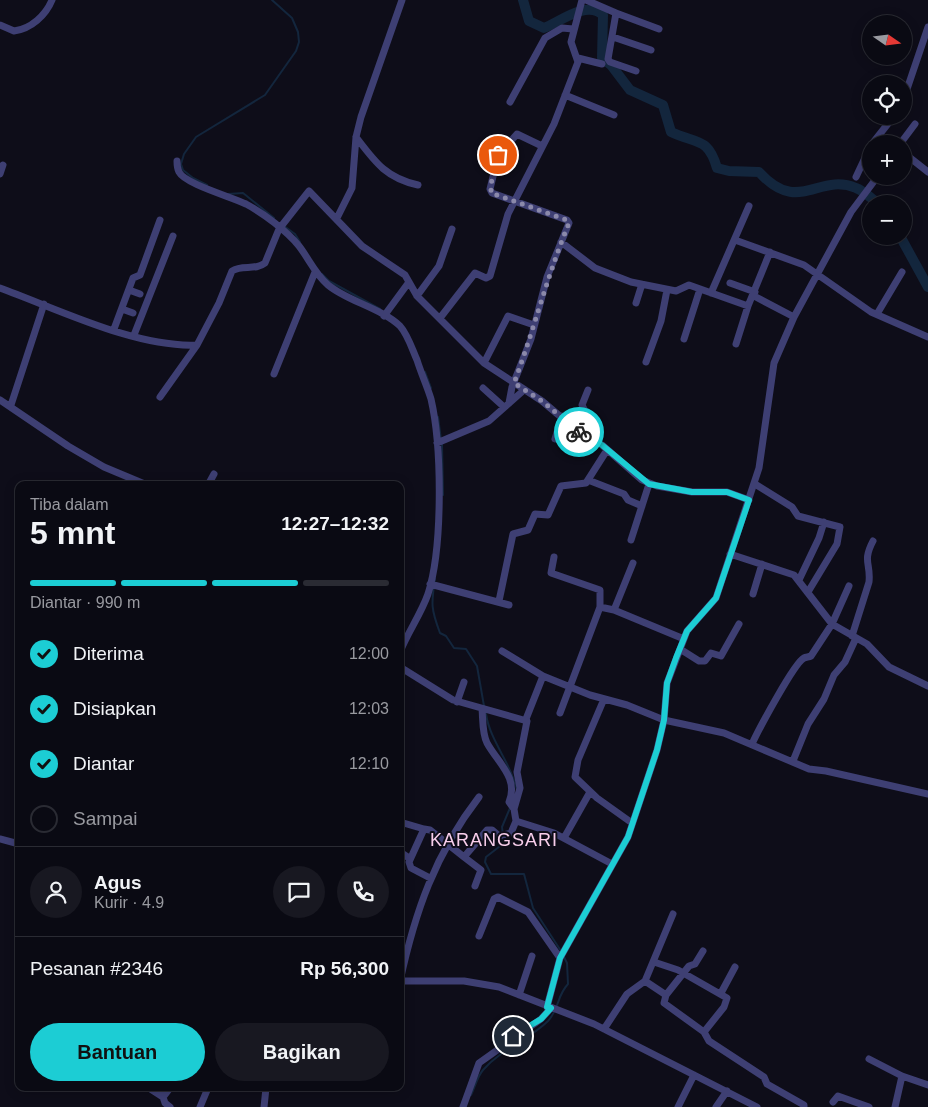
<!DOCTYPE html>
<html lang="id">
<meta charset="utf-8">
<style>
:root{--surface:#0a0a13;--page:#181821;--text:#f1f3f6;--muted:#999aa0;--line:#2a2b33;--accent:#1ccdd4}
body{margin:0;font-family:Arial,sans-serif;background:var(--page);color:var(--text);height:100vh;display:flex;flex-direction:column;font-size:19px;white-space:nowrap}
*{box-sizing:border-box;margin:0}
p{font-size:16px;color:var(--muted)}
.icon{flex:none;width:28px;height:28px;fill:none;stroke:currentColor;stroke-width:2;stroke-linecap:round;stroke-linejoin:round}
.map{position:relative;flex:1;overflow:hidden}
.drawer{position:absolute;left:15px;top:481px;width:389px;height:610px;display:flex;flex-direction:column;background:var(--surface);border-radius:10px;box-shadow:0 2px 12px #0003,0 0 0 1px var(--line)}
.drawer>*{flex:none}
.needle{width:32px;rotate:104deg}
.tools{position:absolute;left:862px;top:15px;display:grid;gap:10px}
.tools a{display:grid;place-items:center;width:50px;height:50px;border-radius:50%;background:var(--surface);box-shadow:0 2px 12px #0003,0 0 0 1px var(--line);font-size:25px}
.pin{position:absolute;display:grid;place-items:center;width:42px;height:42px;color:#fff;margin:-21px;border:2px solid #fff;border-radius:50%;box-shadow:0 1px 5px #0007}
.courier{position:absolute;display:grid;place-items:center;width:50px;height:50px;margin:-25px;border:4px solid #1ccdd4;border-radius:50%;background:#fff;color:#222;box-shadow:0 1px 6px #0007}
.head em{font-style:normal;font-weight:700}
.head div{display:flex;flex-direction:column-reverse}
.head{display:flex;align-items:center;justify-content:space-between;height:85px;padding:0 15px}
h1{font-size:32px;font-weight:700;line-height:38px}
.bar{display:grid;grid-template-columns:repeat(4,1fr);gap:8px 5px;align-content:center;height:60px;padding:0 15px}
.bar i{height:6px;border-radius:4px;background:var(--line)}
.bar .current{background:var(--accent)}
.bar p{grid-column:span 4}
.line{display:flex;align-items:center;gap:12px;padding:0 15px;border-top:1px solid var(--line)}
.line div{flex:1}
.round{display:grid;place-items:center;flex:none;width:52px;height:52px;border-radius:26px;background:var(--page)}
ol{padding:0 15px;list-style:none}
li{display:flex;align-items:center;gap:15px;height:55px}
li p{margin-inline-start:auto}
li .icon{padding:5px;border-radius:50%;background:var(--accent);color:#111;stroke-width:4}
li:last-child{color:var(--muted)}
li i{width:28px;height:28px;border:2px solid var(--line);border-radius:50%}
.action{display:flex;gap:10px;margin-top:auto;padding:10px 15px}
.action a{flex:1;height:58px;border-radius:30px;background:var(--accent);color:#111;font-size:20px;font-weight:700;line-height:58px;text-align:center}
.action a+a{background:var(--page);color:var(--text)}
.map>svg:first-child{display:block}
.lines{fill:none;stroke-linecap:round;stroke-linejoin:round}
.stream{stroke:#13263d;stroke-width:2}
.river{stroke:#13263d;stroke-width:10}
.minor{stroke:#3e3f73;stroke-width:7}
.done{stroke:#8b89aa;stroke-width:5;stroke-dasharray:0 9}
.route{stroke:#1ccdd4;stroke-width:6}
.labels{text-anchor:middle;stroke-width:4;stroke-linejoin:round;paint-order:stroke}
.quarter-label{font-size:18px;letter-spacing:1px;fill:#f8ceeb;stroke:#0e0d19}
</style>
<div class="map">
<svg width="928" height="1107" viewBox="0 0 928 1107">
<rect width="100%" height="100%" fill="#0e0d19"/>
<g class="lines">
<!-- stream -->
<path class="stream" d="M207,185L193,178L183,170L181,164L184,154L196,137L265,95L296,51L299,42L298,32L292,18L272,0
M228,194L243,193L274,218
M284,226L295,234L300,242
M322,274L329,281L380,309
M425,372L431,388
M438,417L441,440
M442,444L443,495
M435,579C431,604 431,609 440,633L446,636L454,648L466,649L477,666L484,706
M486,714C490,741 511,763 517,790
M510,808L502,827L504,843L486,857L485,862L491,874H524L533,908L561,951
M471,1095C475,1087 477,1077 483,1070C501,1049 529,1040 548,1021C560,1008 556,997 568,984L567,963L564,957"/>
<!-- river -->
<path class="river" d="M523,0L529,21L544,28C561,21 587,0 603,15L602,58L611,65L630,90L663,105L671,132C697,144 708,137 717,168L729,171L759,172C799,216 818,172 856,188C864,191 872,199 879,204
M900,236L928,287"/>
<!-- minor -->
<path class="minor" d="M586,0L616,13L608,59L610,62L636,71
M616,13L659,29
M0,25L14,31C31,29 46,15 52,0
M613,37L651,50
M578,58L602,64
M565,95L614,115
M904,98L928,27
M510,102L545,38L562,28L573,29
M356,137C375,162 386,178 418,185
M880,137L891,144
M872,144L894,116
M900,144L915,124
M904,153L928,172
M177,161C177,164 177,168 179,172C185,184 232,197 246,204C263,213 287,231 299,246C309,259 315,274 328,285C347,301 381,308 400,326C408,335 412,349 417,360C421,373 427,386 431,399C442,447 443,547 428,594C421,614 408,632 400,652
M0,174L3,165
M856,177L871,145
M337,218L352,188L356,137L361,117L402,0
M735,240L804,265L871,312L928,337
M561,242L595,268L631,282L676,291L689,285L748,306L770,252
M730,283L755,292
M0,288C58,309 136,348 197,345L219,303L232,271C242,264 255,271 265,263L279,229L309,191L362,246L405,275L417,296L484,363L542,401L581,434L602,445L642,480L657,486L692,492H727L749,500
M129,290L140,294
M711,293L749,206
M417,296L439,266L452,229
M754,296L794,317
M636,303L642,284
M122,309L133,313
M877,314L902,272
M384,316L409,282
M440,318L475,273L486,278L490,276L508,214L554,124L578,62L571,42L582,0
M114,329L133,278L140,275L160,220
M134,335L173,236
M684,339L700,289
M736,344L748,306
M646,362L661,321L667,290
M484,363L508,316L534,325
M274,374L315,272
M483,388L504,407
M160,397L197,345
M0,400L68,446L104,467L147,485
M509,403L512,387L531,339L547,277L569,223L567,220L492,193L490,189L498,156L517,134L542,146
M11,405L44,304
M581,434L587,415L582,405L588,390
M555,439L562,416
M437,443L489,421L524,390
M588,480L624,494L628,500L642,506
M755,484L792,507L798,516L840,527L837,544L808,592
M208,485L214,474
M631,540L649,484
M730,554L794,575L832,624L867,644L889,667L928,686
M554,557L551,573L600,590V607
M799,580L819,538L824,522
M430,584L509,605
M753,594L762,564
M499,601L513,534L528,530L535,514L548,515L561,486L586,483L607,450
M614,610L633,563
M852,636L869,582C871,563 862,562 873,541
M680,649L699,661H705L711,653L721,656L739,624
M502,651L543,676L590,695L627,705L664,720L724,733L809,769L826,771L928,794
M400,667L453,700L527,721L517,772L520,788L514,809L516,821L511,833L499,836L492,830H487L464,857L481,870L475,886
M604,699L578,760L575,777L597,798L632,823
M457,702L464,682
M482,709C483,719 482,733 487,743C498,763 519,778 509,802L514,809
M560,713L600,607L614,610L684,639
M526,719L543,676
M752,744C758,731 794,663 804,658C806,657 809,657 811,656L832,624L849,586
M793,761L808,724L824,699L834,675L845,662L856,638
M516,821L554,833L612,864
M400,822L424,829
M564,838L590,792
M0,839L19,844
M400,852L409,858
M430,878L411,868L409,862L424,829L430,830L464,857
M479,936L494,899L498,897L528,912L560,958
M654,962L678,970L727,998L724,1007L704,1032
M400,981H464L499,987L594,1024L757,1107
M400,981C415,912 435,854 479,797
M645,981L666,995L664,1003L704,1032L709,1041L764,1077L767,1084L804,1105V1107
M721,993L735,967
M519,995L532,956
M666,995L689,966L695,964L703,951
M547,1007L560,958L628,837L657,750L664,720L667,683L687,631L716,598L759,468L774,363L794,317L851,212L878,176
M604,1029L627,994L645,981L673,914
M869,1059L902,1076L928,1085
M149,1088L163,1097L165,1103L170,1107
M163,1097L170,1088
M833,1102L838,1096L869,1107
M200,1107L208,1088
M264,1107L266,1088
M463,1107L479,1063L541,1019L551,1008
M678,1107L694,1075
M716,1107L727,1091
M895,1107L902,1076"/>
</g>
<g class="lines">
<!-- done -->
<path class="done" d="M498,155L491,184V193L567,220L569,223C547,276 534,330 514,383L542,401L579,432"/>
<!-- route -->
<path class="route" d="M513,1036L541,1019L551,1008L547,1007L560,958L628,837L657,750L664,720L667,683L676,658L687,631L716,598L749,500L727,492H692L649,484L602,445L579,432"/>
</g>
<g class="labels">
<!-- quarter labels -->
<g class="quarter-label">
<text x="494" y="846">KARANGSARI</text>
</g>
</g>
</svg>
<div class="tools">
<a><svg class="needle" viewBox="-14 -14 28 28"><path d="M0-13l5 13h-10z" fill="#e53935"/><path d="M0 13l5-13h-10z" fill="#999aa0"/></svg></a>
<a><svg class="icon" aria-label="locate" viewBox="0 0 24 24"><circle cx="12" cy="12" r="6"/><path d="M12 2v4M12 18v4M2 12h4M18 12h4"/></svg></a>
<a>+</a>
<a>−</a>
</div>
<div class="pin" style="left:498px;top:155px;background:#ea580c"><svg class="icon" aria-label="bag" viewBox="0 0 24 24"><path d="M5 8h14l-1 12H6zM9 8a3 3 0 0 1 6 0"/></svg></div>
<div class="pin" style="left:513px;top:1036px;background:#1f2937"><svg class="icon" aria-label="home" viewBox="0 0 24 24"><path d="M3 11l9-7 9 7M6 9v11h12V9"/></svg></div>
<div class="courier" style="left:579px;top:432px"><svg class="icon" aria-label="bike" viewBox="0 0 24 24"><circle cx="6" cy="16" r="4"/><circle cx="18" cy="16" r="4"/><path d="M6 16l4-8h5l3 8M10 8l3 8H6M13 5h3"/></svg></div>
<section class="drawer">
<div class="head"><div><h1>5 mnt</h1><p>Tiba dalam</p></div><em>12:27–12:32</em></div>
<div class="bar"><i class="current"></i><i class="current"></i><i class="current"></i><i></i><p>Diantar · 990 m</p></div>
<ol>
<li><svg class="icon" aria-label="check" viewBox="0 0 24 24"><path d="M5 12l5 5 9-10"/></svg>Diterima<p>12:00</p></li>
<li><svg class="icon" aria-label="check" viewBox="0 0 24 24"><path d="M5 12l5 5 9-10"/></svg>Disiapkan<p>12:03</p></li>
<li><svg class="icon" aria-label="check" viewBox="0 0 24 24"><path d="M5 12l5 5 9-10"/></svg>Diantar<p>12:10</p></li>
<li><i></i>Sampai</li>
</ol>
<div class="line" style="height:90px"><a class="round"><svg class="icon" aria-label="person" viewBox="0 0 24 24"><circle cx="12" cy="8" r="4"/><path d="M4 21q1-7 8-7t8 7"/></svg></a><div><b>Agus</b><p>Kurir · 4.9</p></div><a class="round"><svg class="icon" aria-label="chat" viewBox="0 0 24 24"><path d="M4 5h16v11H9l-5 4z"/></svg></a><a class="round"><svg class="icon" aria-label="phone" viewBox="0 0 24 24"><path d="M5 4h4l2 5-3 2q2 4 5 5l2-3 5 2v4C11 20 4 13 5 4z"/></svg></a></div>
<div class="line" style="height:65px"><div>Pesanan #2346</div><b>Rp 56,300</b></div>
<div class="action"><a>Bantuan</a><a>Bagikan</a></div>
</section>
</div>
